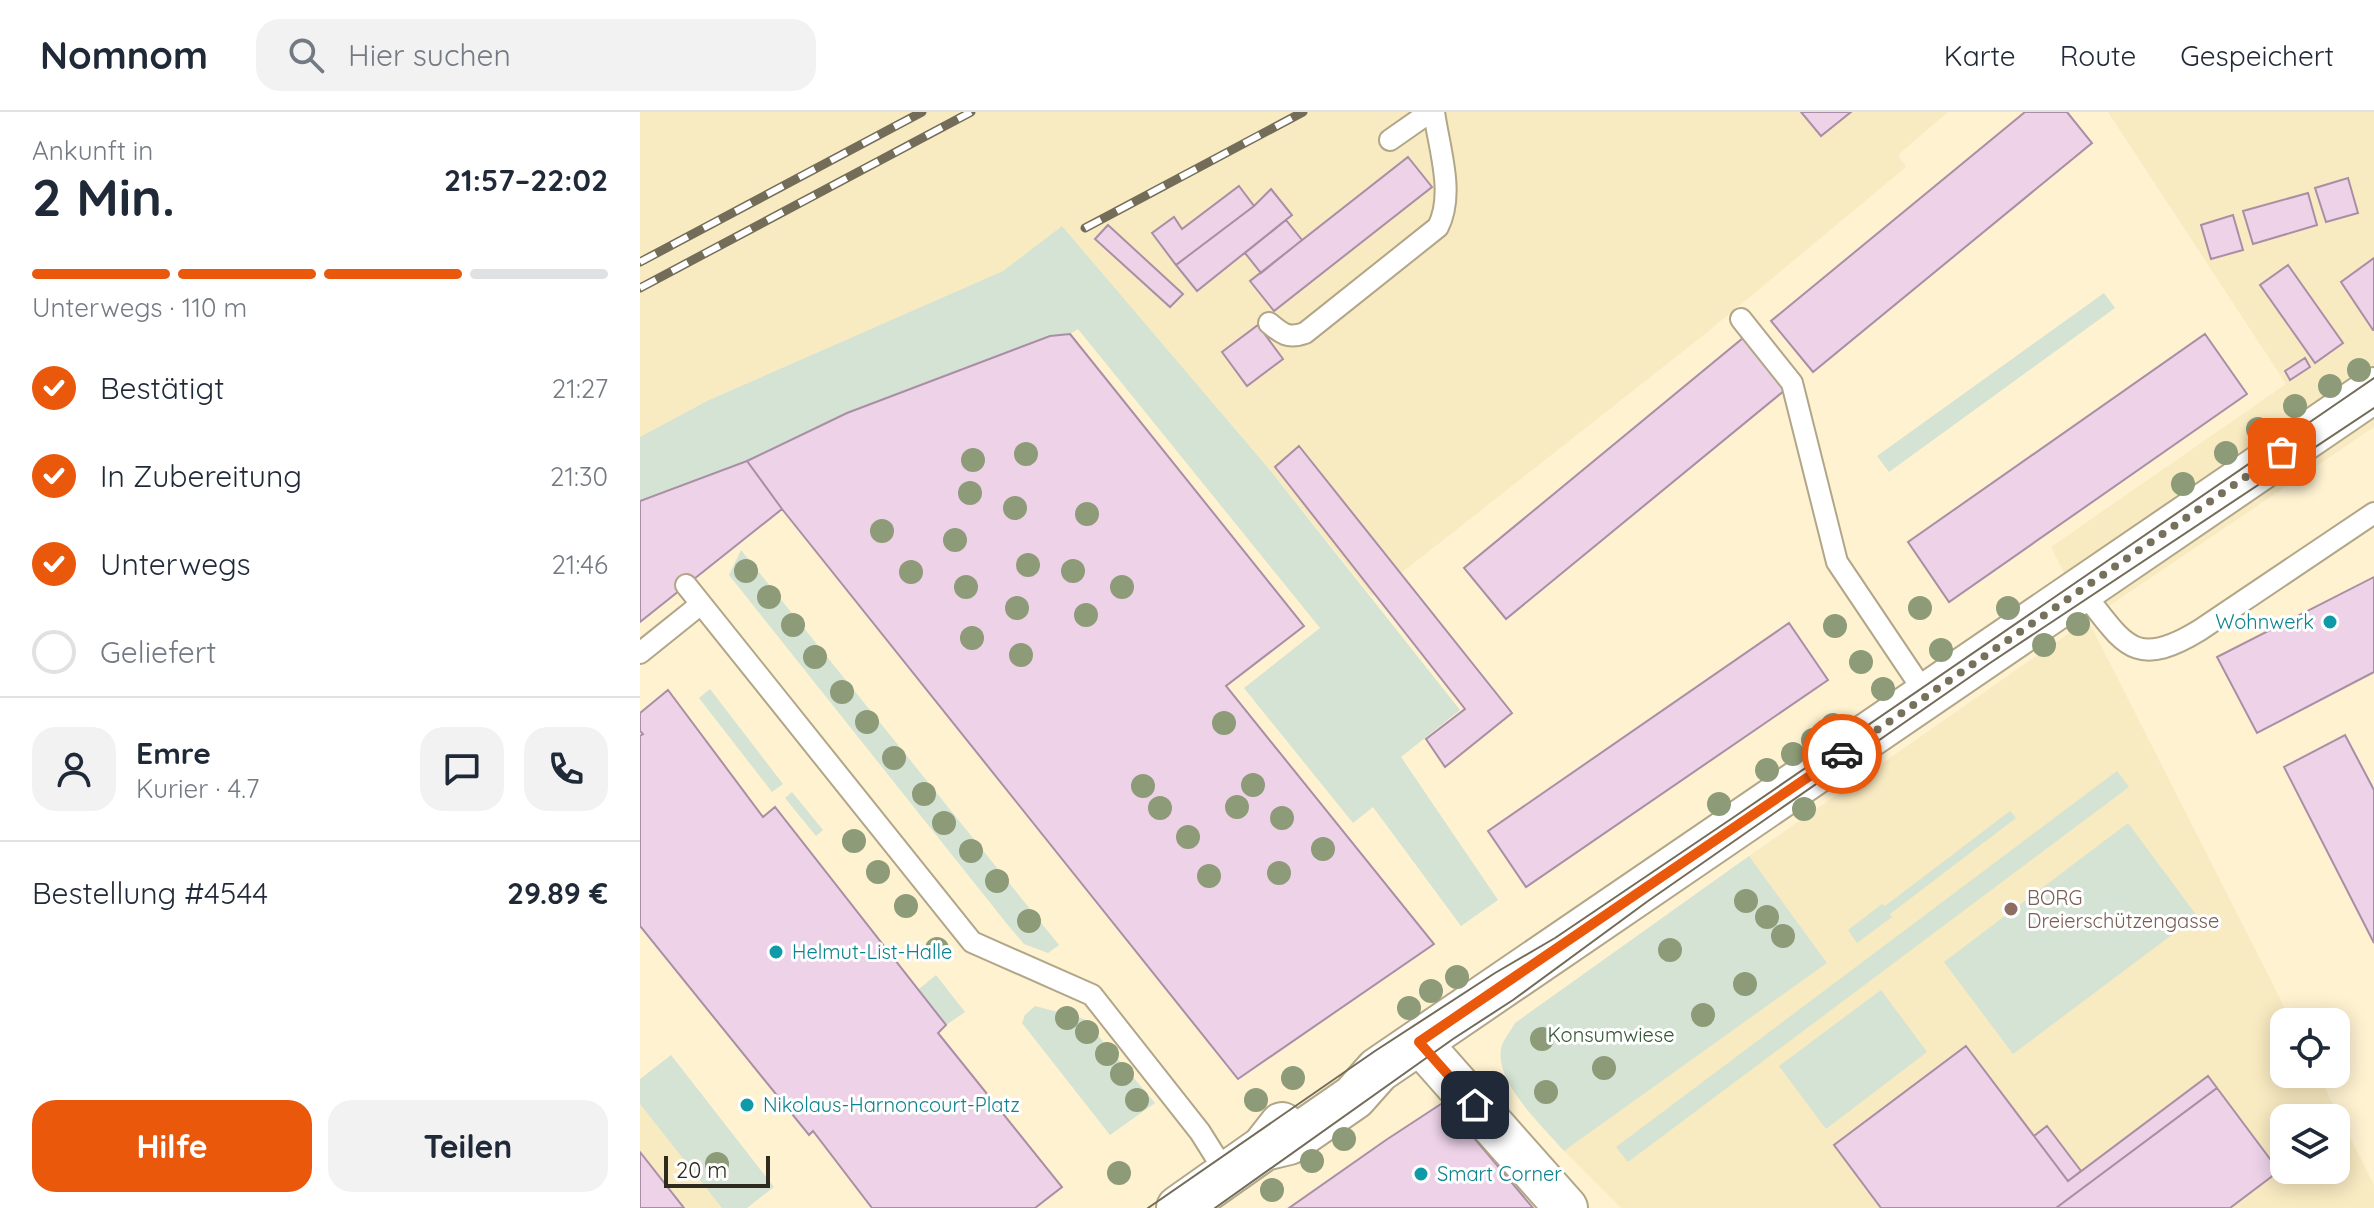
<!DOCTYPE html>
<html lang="de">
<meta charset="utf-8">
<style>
:root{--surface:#fff;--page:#f2f2f3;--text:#1f2937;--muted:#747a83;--line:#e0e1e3;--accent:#ea580c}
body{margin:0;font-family:Quicksand,sans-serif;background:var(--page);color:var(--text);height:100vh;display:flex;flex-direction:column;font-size:30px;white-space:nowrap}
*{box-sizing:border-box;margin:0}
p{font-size:26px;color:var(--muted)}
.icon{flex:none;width:44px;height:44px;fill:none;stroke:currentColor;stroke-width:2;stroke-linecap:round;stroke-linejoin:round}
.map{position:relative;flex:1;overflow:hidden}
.panel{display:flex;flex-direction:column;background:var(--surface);width:640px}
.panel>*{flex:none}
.buttons{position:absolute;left:1630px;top:896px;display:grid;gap:16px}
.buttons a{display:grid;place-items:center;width:80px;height:80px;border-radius:16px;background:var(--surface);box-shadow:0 4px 20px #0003;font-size:40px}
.scale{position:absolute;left:24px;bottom:20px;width:106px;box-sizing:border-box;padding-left:8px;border:4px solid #2e2a1d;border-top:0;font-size:22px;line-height:28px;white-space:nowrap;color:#2e2a1d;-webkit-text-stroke:6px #fff;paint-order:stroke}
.pin{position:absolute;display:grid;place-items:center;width:68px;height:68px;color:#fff;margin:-34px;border-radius:16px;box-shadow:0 4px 12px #0006}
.courier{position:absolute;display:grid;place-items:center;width:80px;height:80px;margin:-40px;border:6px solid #ea580c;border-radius:50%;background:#fff;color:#222;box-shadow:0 2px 10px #0007}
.summary em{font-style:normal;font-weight:800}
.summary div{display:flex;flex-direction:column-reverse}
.summary{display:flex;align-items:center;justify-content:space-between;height:136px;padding:0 32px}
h1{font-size:52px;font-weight:800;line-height:60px}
.bar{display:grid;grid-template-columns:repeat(4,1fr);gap:12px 8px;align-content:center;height:96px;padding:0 32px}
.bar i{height:10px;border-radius:6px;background:var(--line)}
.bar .on{background:var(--accent)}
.bar p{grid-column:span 4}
.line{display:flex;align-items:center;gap:20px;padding:0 32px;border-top:2px solid var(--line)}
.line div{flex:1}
.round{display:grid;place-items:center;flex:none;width:84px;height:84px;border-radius:24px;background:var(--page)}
ol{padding:0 32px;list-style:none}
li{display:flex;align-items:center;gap:24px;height:88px}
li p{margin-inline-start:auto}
li .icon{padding:8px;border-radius:50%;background:var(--accent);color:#fff;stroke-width:4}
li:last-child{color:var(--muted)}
li i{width:44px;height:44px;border:4px solid var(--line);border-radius:50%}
.primary-button{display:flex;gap:16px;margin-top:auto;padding:16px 32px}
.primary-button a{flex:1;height:92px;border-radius:24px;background:var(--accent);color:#fff;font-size:32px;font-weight:800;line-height:92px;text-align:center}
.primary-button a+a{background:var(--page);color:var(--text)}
header{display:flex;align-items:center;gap:48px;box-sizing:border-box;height:112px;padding:0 40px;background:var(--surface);border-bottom:2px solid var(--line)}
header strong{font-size:38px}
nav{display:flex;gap:44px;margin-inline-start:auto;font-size:28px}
.search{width:560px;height:72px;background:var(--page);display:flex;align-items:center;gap:20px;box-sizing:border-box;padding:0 28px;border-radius:24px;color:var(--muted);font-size:30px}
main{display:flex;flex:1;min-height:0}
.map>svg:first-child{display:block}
.built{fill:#f8eac1;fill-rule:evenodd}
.green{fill:#d4e3d3}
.building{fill:#edd2e8;stroke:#aa8ea5;stroke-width:2}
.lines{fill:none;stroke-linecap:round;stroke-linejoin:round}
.lane-casing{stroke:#b1a687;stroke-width:24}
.street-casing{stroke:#b1a687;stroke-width:46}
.secondary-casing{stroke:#b1a687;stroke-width:48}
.lane{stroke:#fff;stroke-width:20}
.street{stroke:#fff;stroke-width:42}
.secondary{stroke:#fff;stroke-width:44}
.tram{stroke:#736c59;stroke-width:2}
.rail-casing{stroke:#736c59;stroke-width:9}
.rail{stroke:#fff;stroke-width:6;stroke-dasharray:18;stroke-linecap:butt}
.tree{fill:#8d9b78}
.done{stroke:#77705c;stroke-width:8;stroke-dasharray:0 14.4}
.route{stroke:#ea580c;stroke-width:10}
.culture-dot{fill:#0f9aa8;stroke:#fff;stroke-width:3}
.education-dot{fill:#8d6e63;stroke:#fff;stroke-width:3}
.labels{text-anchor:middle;stroke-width:6;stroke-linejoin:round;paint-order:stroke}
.culture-label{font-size:20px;fill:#0d838f;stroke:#fff;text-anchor:start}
.education-label{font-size:20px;fill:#785e54;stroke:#fff;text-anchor:start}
.park-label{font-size:20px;fill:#315430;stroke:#fff}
</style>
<header>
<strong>Nomnom</strong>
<div class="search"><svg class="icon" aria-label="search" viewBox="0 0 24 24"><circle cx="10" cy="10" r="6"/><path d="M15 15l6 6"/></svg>Hier suchen</div>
<nav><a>Karte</a><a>Route</a><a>Gespeichert</a></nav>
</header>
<main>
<section class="panel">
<div class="summary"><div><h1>2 Min.</h1><p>Ankunft in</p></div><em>21:57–22:02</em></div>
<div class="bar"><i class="on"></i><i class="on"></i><i class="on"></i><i></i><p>Unterwegs · 110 m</p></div>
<ol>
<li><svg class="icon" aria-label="check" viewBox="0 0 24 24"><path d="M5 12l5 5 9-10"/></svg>Bestätigt<p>21:27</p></li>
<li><svg class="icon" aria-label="check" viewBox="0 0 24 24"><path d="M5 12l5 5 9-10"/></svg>In Zubereitung<p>21:30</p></li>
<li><svg class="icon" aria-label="check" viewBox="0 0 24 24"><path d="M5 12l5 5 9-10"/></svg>Unterwegs<p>21:46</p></li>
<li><i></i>Geliefert</li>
</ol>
<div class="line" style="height:144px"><a class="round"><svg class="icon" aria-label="person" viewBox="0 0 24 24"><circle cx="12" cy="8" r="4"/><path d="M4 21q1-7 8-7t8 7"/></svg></a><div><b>Emre</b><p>Kurier · 4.7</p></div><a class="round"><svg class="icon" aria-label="chat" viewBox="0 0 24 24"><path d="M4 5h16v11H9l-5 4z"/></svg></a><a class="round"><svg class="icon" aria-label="phone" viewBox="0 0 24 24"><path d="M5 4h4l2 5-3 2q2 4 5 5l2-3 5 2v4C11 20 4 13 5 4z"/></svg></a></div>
<div class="line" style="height:104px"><div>Bestellung #4544</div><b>29.89 €</b></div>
<div class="primary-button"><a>Hilfe</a><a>Teilen</a></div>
</section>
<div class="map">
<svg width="1734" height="1096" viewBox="0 0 1734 1096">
<rect width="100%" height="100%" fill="#fef2d1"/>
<!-- built -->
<path class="built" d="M0,0H1308L1258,43L1266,55L1065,222L732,484L629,357L422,114L363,159L67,289L0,325Z
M1468,0H1734V315L1448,508L1652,910H1644V962H1678L1734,1073V1096H981L924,1039L1187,851L1109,744L1448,508L1411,435L1646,272ZM1644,1006H1696V1058H1644Z
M0,992L82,1096H0Z"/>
<!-- green -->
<path class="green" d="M422,114L629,357L820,598L761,645L858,788L821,814L733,695L713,711L604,576L680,516L438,217L430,222L410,224L207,301L107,349L0,389V325L67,289L363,159Z
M1464,181L1475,196L1249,360L1237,344Z
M101,438L419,833L408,841L384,832L367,812L89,463Z
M70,577L143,672L132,680L59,586Z
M1477,659L1489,675L988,1050L976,1035Z
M152,680L183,718L176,724L145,686Z
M1370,699L1376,706L1250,802L1252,805L1217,831L1208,818L1242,792L1245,794Z
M1488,711L1557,804L1373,942L1304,850Z
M1109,744L1187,851L924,1039C903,1014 851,968 862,933C865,926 871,918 875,911Z
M296,863L325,900L306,913L279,877Z
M1241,878L1287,940L1186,1017L1139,954Z
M395,894L444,907L515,991L470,1023L382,911L385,903Z
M31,943L134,1075L107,1096H82L0,992V967Z"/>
<!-- building -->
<path class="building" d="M1161,0H1211L1181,24Z
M1385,0H1427L1452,31L1173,260L1131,209Z
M768,45L792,75L634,199L610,169Z
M1708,66L1718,101L1686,110L1675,76Z
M599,74L614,94L536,153L512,121L534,105L542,117Z
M631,77L652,103L557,179L536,153L614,94Z
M1668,81L1677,113L1613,132L1603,99Z
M1593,103L1603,138L1571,147L1561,113Z
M646,108L662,128L621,161L605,141Z
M468,113L543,182L530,195L455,127Z
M1734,146V218H1733L1701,170Z
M1648,153L1703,231L1675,251L1620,173Z
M618,213L643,247L607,274L582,240Z
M430,222L664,514L586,574L794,832L598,967L142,397L107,349L207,301L410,224Z
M1565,222L1607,282L1309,490L1268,430Z
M1103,226L1145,278L866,507L824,456Z
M1665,246L1670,255L1650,268L1645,259Z
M659,334L872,601L805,655L786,627L825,597L635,355Z
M107,349L142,397L0,510V389Z
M1734,465V560L1617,621L1577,545Z
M1149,511L1188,568L886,775L848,719Z
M28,578L123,705L135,695L306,913L298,921L422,1075L395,1096H232L173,1019L169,1023L0,814V624L3,622L0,619V601Z
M1705,623L1734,678V831L1644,655Z
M1326,934L1428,1069L1568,964L1577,976L1416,1096H1241L1194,1033Z
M1577,976L1639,1059L1590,1096H1416Z
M804,990L893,1096H649L746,1028Z
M1407,1014L1441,1059L1428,1069L1394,1024Z
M0,1040L44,1096H0Z"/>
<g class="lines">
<!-- lane casing -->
<g class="lane-casing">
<path id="lane" d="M750,28L790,0
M1101,207L1152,271L1197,450L1287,584
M629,211C642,222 648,227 665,221L798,115C815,82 799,36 794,0
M46,473L332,830L452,883L560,1020L587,1063
M1442,479C1483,529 1492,560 1560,518L1734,401
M0,541L61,492"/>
</g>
<!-- street casing -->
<g class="street-casing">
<path id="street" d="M779,930L926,1096"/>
</g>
<!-- secondary casing -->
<g class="secondary-casing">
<path id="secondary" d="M624,1036L649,1030L714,985L738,958L1734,278
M539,1096L624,1036L642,1013"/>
</g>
<!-- lane -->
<use href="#lane" class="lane"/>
<!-- street -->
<use href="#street" class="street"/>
<!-- secondary -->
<use href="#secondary" class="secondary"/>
<!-- tram -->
<path class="tram" d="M508,1096L735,939L855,861L915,826L1094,705L1734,266
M575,1096L813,927L873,888L1008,789L1350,551L1734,296"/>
<!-- rail casing -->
<g class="rail-casing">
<path id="rail" d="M445,116L663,0
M0,150L282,0
M0,176L331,0"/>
</g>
<!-- rail -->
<use href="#rail" class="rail"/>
</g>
<!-- trees -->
<g class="tree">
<circle cx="1719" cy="258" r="12"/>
<circle cx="1690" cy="274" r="12"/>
<circle cx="1655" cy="294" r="12"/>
<circle cx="1618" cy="317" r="12"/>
<circle cx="1586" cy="341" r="12"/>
<circle cx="386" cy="342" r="12"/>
<circle cx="333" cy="348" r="12"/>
<circle cx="1543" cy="372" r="12"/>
<circle cx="330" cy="381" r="12"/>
<circle cx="375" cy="396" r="12"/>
<circle cx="447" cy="402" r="12"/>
<circle cx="242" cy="419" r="12"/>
<circle cx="315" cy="428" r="12"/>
<circle cx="388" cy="453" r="12"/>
<circle cx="106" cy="459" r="12"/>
<circle cx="433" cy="459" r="12"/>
<circle cx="271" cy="460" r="12"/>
<circle cx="326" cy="475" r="12"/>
<circle cx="482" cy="475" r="12"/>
<circle cx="129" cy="485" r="12"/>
<circle cx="377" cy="496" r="12"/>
<circle cx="1280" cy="496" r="12"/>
<circle cx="1368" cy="496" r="12"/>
<circle cx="446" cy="503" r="12"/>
<circle cx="1438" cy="512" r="12"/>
<circle cx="153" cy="513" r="12"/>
<circle cx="1195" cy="514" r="12"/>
<circle cx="332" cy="526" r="12"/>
<circle cx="1404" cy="533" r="12"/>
<circle cx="1301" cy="538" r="12"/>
<circle cx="381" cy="543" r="12"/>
<circle cx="175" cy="545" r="12"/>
<circle cx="1221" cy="550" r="12"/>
<circle cx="1243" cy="577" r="12"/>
<circle cx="202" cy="580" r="12"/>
<circle cx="227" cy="610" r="12"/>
<circle cx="584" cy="611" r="12"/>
<circle cx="1193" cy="613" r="12"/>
<circle cx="1173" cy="628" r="12"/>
<circle cx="1153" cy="642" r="12"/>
<circle cx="254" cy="646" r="12"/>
<circle cx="1218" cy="657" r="12"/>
<circle cx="1127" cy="658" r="12"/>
<circle cx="613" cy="673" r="12"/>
<circle cx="503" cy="674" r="12"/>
<circle cx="284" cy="682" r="12"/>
<circle cx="1079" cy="692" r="12"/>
<circle cx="597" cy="695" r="12"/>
<circle cx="520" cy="696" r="12"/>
<circle cx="1164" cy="697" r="12"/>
<circle cx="642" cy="706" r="12"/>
<circle cx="304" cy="711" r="12"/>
<circle cx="548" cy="725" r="12"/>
<circle cx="214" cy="729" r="12"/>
<circle cx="683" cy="737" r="12"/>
<circle cx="331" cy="739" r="12"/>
<circle cx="238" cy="760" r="12"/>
<circle cx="639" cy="761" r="12"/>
<circle cx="569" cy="764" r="12"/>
<circle cx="357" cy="769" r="12"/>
<circle cx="1106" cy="789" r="12"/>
<circle cx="266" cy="794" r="12"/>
<circle cx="1127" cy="805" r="12"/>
<circle cx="389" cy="809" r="12"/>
<circle cx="1143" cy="824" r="12"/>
<circle cx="297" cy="837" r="12"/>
<circle cx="1030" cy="838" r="12"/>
<circle cx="817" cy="865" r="12"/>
<circle cx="1105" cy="872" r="12"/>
<circle cx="791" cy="879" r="12"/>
<circle cx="769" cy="896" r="12"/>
<circle cx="1063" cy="903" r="12"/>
<circle cx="427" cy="906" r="12"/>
<circle cx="447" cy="920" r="12"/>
<circle cx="902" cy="927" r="12"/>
<circle cx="467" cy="942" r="12"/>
<circle cx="964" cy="956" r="12"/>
<circle cx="482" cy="962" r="12"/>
<circle cx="653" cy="966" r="12"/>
<circle cx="906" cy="980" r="12"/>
<circle cx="497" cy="988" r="12"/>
<circle cx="616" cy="988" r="12"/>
<circle cx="704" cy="1027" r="12"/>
<circle cx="672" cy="1049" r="12"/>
<circle cx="77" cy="1052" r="12"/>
<circle cx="479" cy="1061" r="12"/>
<circle cx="632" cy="1078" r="12"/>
</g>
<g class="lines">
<!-- done -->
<path class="done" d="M1202,642L1642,340"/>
<!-- route -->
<path class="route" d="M835,993L779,930L1202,642"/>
</g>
<!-- markers -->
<g class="culture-dot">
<circle cx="1690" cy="510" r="8"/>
<circle cx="136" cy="840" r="8"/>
<circle cx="107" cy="993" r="8"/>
<circle cx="781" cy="1062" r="8"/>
</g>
<circle class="education-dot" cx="1371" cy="797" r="8"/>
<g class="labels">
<!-- culture labels -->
<g class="culture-label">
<text x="1674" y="517" text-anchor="end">Wohnwerk</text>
<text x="152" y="847">Helmut-List-Halle</text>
<text x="123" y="1000">Nikolaus-Harnoncourt-Platz</text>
<text x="797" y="1069">Smart Corner</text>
</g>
<!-- education labels -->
<g class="education-label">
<text x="1387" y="793">BORG<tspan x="1387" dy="23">Dreierschützengasse</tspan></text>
</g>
<!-- park labels -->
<g class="park-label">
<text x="971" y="930">Konsumwiese</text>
</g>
</g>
</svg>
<div class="buttons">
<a><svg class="icon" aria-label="locate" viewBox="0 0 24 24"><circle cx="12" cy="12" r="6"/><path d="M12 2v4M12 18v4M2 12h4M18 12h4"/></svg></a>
<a><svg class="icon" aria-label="layers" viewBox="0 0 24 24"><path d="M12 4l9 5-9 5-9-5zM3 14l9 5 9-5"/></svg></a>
</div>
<div class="scale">20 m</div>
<div class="pin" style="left:1642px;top:340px;background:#ea580c"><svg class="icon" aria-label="bag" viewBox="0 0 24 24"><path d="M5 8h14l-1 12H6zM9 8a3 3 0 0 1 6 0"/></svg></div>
<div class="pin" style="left:835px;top:993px;background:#1f2937"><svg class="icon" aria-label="home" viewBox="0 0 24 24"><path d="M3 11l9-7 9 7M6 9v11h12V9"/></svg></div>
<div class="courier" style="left:1202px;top:642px"><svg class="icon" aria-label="car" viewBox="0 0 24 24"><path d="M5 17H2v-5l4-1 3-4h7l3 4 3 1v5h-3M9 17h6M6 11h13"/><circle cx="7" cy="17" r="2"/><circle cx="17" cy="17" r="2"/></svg></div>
</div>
</main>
